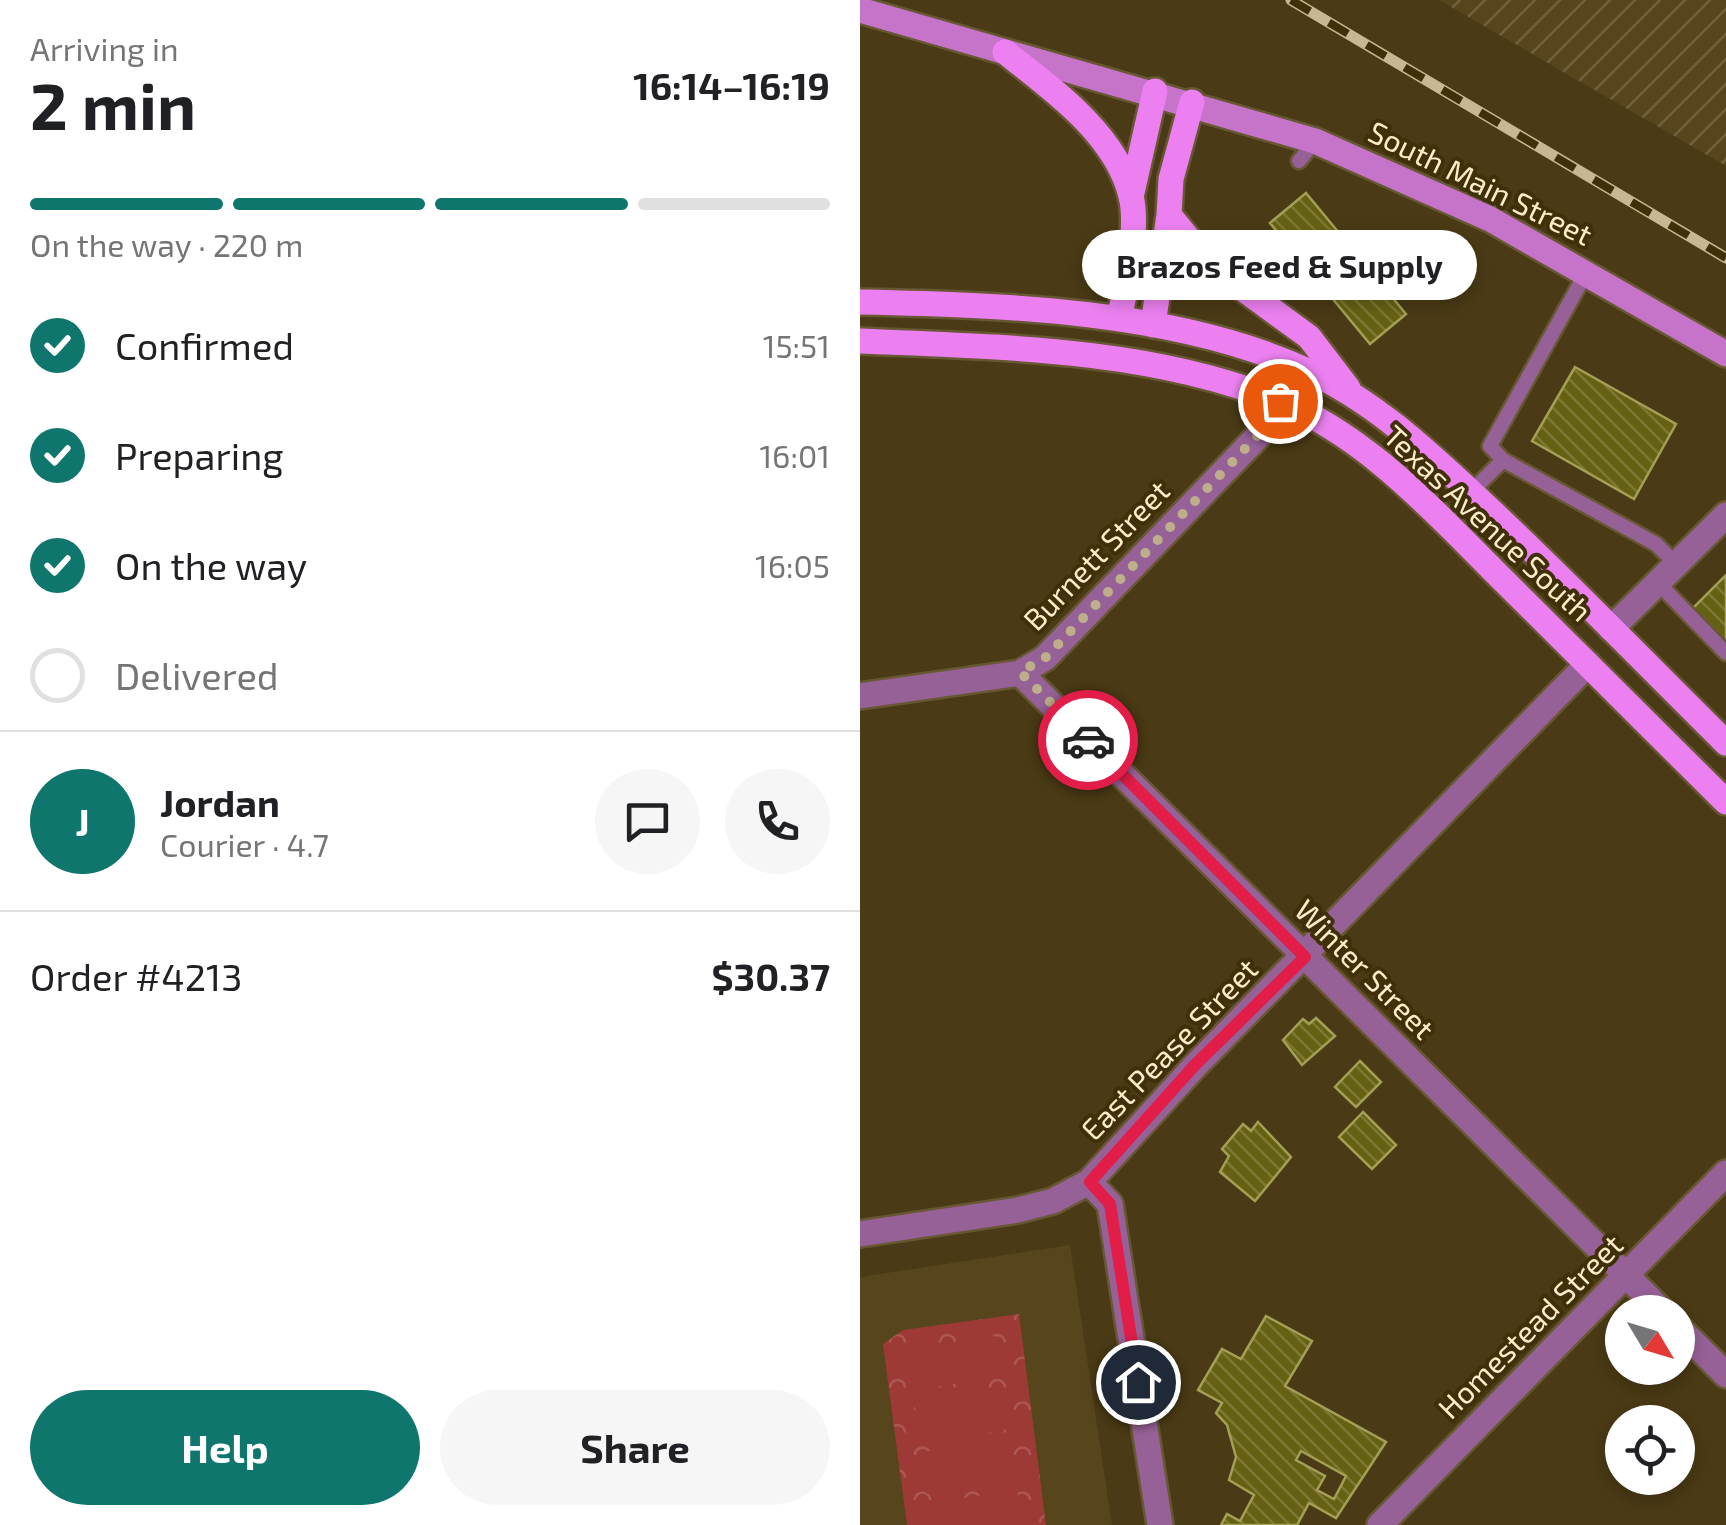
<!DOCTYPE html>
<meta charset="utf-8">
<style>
:root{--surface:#fff;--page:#f6f6f6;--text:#202124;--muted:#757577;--line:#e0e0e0;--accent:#0f766e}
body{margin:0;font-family:"Exo 2",sans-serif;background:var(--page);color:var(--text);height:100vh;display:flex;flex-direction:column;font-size:38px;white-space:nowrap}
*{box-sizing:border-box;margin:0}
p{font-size:32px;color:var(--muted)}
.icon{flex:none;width:55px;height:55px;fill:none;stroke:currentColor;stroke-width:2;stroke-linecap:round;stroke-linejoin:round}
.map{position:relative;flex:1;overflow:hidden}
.panel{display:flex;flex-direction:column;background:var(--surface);width:860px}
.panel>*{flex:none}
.needle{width:65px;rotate:128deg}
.buttons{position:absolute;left:745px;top:1295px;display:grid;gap:20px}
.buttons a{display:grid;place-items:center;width:90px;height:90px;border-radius:50%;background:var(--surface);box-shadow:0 5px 15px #0003;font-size:50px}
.pin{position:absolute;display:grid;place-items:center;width:85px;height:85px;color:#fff;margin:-42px;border:5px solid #fff;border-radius:50%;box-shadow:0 2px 10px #0007}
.courier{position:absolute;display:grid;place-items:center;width:100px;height:100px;margin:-50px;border:8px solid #e11d48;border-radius:50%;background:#fff;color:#222;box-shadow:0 2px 12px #0007}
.bubble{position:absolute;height:70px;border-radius:35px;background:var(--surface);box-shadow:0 5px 15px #0003;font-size:32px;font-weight:700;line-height:70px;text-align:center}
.headline em{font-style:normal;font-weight:700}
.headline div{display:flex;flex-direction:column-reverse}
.headline{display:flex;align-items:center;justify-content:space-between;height:170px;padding:0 30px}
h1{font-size:65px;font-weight:700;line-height:75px}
.bar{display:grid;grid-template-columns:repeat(4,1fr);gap:15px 10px;align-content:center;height:120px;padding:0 30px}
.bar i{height:12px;border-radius:8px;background:var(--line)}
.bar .on{background:var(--accent)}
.bar p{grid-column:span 4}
.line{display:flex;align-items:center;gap:25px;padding:0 30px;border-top:2px solid var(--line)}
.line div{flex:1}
.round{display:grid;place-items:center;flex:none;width:105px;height:105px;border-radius:52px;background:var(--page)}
ol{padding:0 30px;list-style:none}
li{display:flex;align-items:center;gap:30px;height:110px}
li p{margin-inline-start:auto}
li .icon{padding:10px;border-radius:50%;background:var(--accent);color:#fff;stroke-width:4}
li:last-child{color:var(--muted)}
li i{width:55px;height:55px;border:5px solid var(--line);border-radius:50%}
.primary-button{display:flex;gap:20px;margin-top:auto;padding:20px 30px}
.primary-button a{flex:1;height:115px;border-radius:60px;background:var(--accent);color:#fff;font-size:40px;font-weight:700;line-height:115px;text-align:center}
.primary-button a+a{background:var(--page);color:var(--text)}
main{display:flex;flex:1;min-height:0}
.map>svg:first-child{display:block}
.built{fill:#57451c}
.industrial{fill:url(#industrial-furrows)}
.park{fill:url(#park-crowns)}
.garden{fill:#9d3a36}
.building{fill:url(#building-back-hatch);stroke:#a39f56;stroke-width:2.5;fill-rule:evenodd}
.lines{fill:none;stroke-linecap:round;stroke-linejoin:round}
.lane-casing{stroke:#675732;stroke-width:19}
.street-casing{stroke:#675732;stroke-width:30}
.secondary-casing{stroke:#675732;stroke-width:30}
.primary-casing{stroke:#675732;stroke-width:30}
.lane{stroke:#966197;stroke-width:14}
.street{stroke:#966197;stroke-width:25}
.secondary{stroke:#c673ca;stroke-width:25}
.primary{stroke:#ec80f1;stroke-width:25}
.rail-casing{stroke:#c7b794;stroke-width:11}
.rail{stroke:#3f300a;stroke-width:8;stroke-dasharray:22;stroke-linecap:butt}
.done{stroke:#beae8b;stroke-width:10;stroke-dasharray:0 18}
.route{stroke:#e11d48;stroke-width:12}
.labels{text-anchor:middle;stroke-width:8;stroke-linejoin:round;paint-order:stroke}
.street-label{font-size:30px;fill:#fdedcb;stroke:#3f300a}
</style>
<main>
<section class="panel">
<div class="headline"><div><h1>2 min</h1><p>Arriving in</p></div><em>16:14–16:19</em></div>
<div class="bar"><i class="on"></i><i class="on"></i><i class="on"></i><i></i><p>On the way · 220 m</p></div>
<ol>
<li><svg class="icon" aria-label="check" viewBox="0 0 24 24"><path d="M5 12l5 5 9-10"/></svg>Confirmed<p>15:51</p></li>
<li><svg class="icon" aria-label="check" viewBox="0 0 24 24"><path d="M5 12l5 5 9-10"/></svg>Preparing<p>16:01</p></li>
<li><svg class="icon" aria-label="check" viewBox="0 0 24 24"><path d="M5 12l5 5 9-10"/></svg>On the way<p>16:05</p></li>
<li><i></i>Delivered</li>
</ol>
<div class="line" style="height:180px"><b class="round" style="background:var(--accent);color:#fff">J</b><div><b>Jordan</b><p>Courier · 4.7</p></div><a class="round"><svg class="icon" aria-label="chat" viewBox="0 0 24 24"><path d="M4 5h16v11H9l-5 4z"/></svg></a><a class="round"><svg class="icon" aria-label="phone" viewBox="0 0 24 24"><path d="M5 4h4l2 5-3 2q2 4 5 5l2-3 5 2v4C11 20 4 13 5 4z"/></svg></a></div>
<div class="line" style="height:130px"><div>Order #4213</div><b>$30.37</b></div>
<div class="primary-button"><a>Help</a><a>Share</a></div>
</section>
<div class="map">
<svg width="866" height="1525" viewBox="0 0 866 1525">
<defs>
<pattern id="industrial-furrows" width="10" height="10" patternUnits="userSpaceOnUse" patternTransform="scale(2.5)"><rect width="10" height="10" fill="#57451c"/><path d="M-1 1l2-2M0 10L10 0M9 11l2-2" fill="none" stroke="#70603c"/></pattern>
<pattern id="park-crowns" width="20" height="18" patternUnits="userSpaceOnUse" patternTransform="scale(2.5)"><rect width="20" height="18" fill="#9d3a36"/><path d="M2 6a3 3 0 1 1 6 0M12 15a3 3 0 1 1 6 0" fill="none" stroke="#ac5752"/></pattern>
<pattern id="building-back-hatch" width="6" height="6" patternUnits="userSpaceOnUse" patternTransform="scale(2.5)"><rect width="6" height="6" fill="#666112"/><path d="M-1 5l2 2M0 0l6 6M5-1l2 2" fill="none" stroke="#7d7833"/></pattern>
</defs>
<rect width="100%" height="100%" fill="#4a3a15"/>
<!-- built -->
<path class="built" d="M210,1245L252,1525H0V1277Z"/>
<!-- industrial -->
<path class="industrial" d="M579,0H866V166Z"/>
<!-- park -->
<path class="park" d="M159,1314L186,1525H47L23,1344L43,1330Z"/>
<!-- garden -->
<path class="garden" d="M135,1336L141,1377L52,1390L46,1349Z
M143,1388L148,1429L60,1442L54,1401Z
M149,1439L155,1480L67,1494L61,1452Z
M157,1490L162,1525H72L69,1503Z"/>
<!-- building -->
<path class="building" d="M446,193L546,314L510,344L410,223Z
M715,367L816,424L774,499L672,441Z
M866,575V644L831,610Z
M456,1018L475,1036L442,1065L423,1040L443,1019L449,1024Z
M500,1061L521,1082L496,1107L475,1087Z
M503,1112L536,1145L512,1169L479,1137Z
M398,1122L431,1157L395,1201L360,1172L369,1156L362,1149L383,1124L391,1131Z
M406,1316L452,1341L425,1386L526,1442L476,1518L449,1503L437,1525H361L367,1514L380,1521L394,1495L369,1480L376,1457L367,1425L356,1413L362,1403L338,1390L362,1349L381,1359ZM441,1451L486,1476L474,1499L457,1490L465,1476L436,1460Z"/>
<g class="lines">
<!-- lane casing -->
<g class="lane-casing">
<path id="lane" d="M439,161L455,141
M726,273L630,446L643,460L796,544L817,565
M367,278L378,255
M611,492L643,460
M798,583L866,653"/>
</g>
<!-- street casing -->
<g class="street-casing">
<path id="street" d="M751,629L866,515
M160,673L803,1312
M0,696L160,673L185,658L399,435L420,401
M229,1182L250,1204L300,1525
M0,1234L158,1210L193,1201L229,1182L334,1067L728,664
M818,1327L866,1375
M520,1525L866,1173"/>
</g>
<!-- secondary casing -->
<g class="secondary-casing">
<path id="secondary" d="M0,10L455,141L630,219L866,354"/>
</g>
<!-- primary casing -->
<g class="primary-casing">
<path id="primary" d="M145,52C192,89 256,134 271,196C279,228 266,287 259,319
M332,102L311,179L309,215L349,264L449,337L488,388
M271,197L295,91
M0,302C145,305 315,310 448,371C517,402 573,457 628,508C710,585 787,665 866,743
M293,325L309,215
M0,341C138,347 288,348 417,400C509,436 578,516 646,583C720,656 793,729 866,802"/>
</g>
<!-- lane -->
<use href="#lane" class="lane"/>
<!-- street -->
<use href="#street" class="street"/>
<!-- secondary -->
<use href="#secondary" class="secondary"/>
<!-- primary -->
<use href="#primary" class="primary"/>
<!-- rail casing -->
<g class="rail-casing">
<path id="rail" d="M431,0L866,258"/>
</g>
<!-- rail -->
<use href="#rail" class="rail"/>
</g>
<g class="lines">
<!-- done -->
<path class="done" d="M228,740L160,672L185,658L399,434L420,401"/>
<!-- route -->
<path class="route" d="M228,740L445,957L334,1066L230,1182L250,1204L278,1382"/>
</g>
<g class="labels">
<!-- street labels -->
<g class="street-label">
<text transform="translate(620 184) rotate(26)" y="10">South Main Street</text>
<text transform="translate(627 524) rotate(43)" y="10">Texas Avenue South</text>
<text transform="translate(237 556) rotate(-46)" y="10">Burnett Street</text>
<text transform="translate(504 970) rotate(45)" y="10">Winter Street</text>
<text transform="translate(310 1050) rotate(-46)" y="10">East Pease Street</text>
<text transform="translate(671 1327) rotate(-45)" y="10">Homestead Street</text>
</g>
</g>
</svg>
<div class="buttons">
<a><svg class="needle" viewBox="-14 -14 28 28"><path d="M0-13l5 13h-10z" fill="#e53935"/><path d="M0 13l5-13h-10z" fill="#757577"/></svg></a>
<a><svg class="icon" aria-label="locate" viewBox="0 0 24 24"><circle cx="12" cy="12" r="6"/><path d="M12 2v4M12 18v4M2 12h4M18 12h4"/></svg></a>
</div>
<div class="pin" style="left:420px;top:401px;background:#ea580c"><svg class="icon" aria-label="bag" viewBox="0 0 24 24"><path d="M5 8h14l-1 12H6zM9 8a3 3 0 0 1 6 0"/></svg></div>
<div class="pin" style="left:278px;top:1382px;background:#1f2937"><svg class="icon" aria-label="home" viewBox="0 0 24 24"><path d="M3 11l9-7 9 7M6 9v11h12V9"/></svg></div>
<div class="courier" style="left:228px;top:740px"><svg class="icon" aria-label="car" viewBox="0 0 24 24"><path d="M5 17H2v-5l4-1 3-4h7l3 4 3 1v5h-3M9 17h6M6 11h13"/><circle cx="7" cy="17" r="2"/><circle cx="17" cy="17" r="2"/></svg></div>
<div class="bubble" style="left:222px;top:230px;width:395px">Brazos Feed &amp; Supply</div>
</div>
</main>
